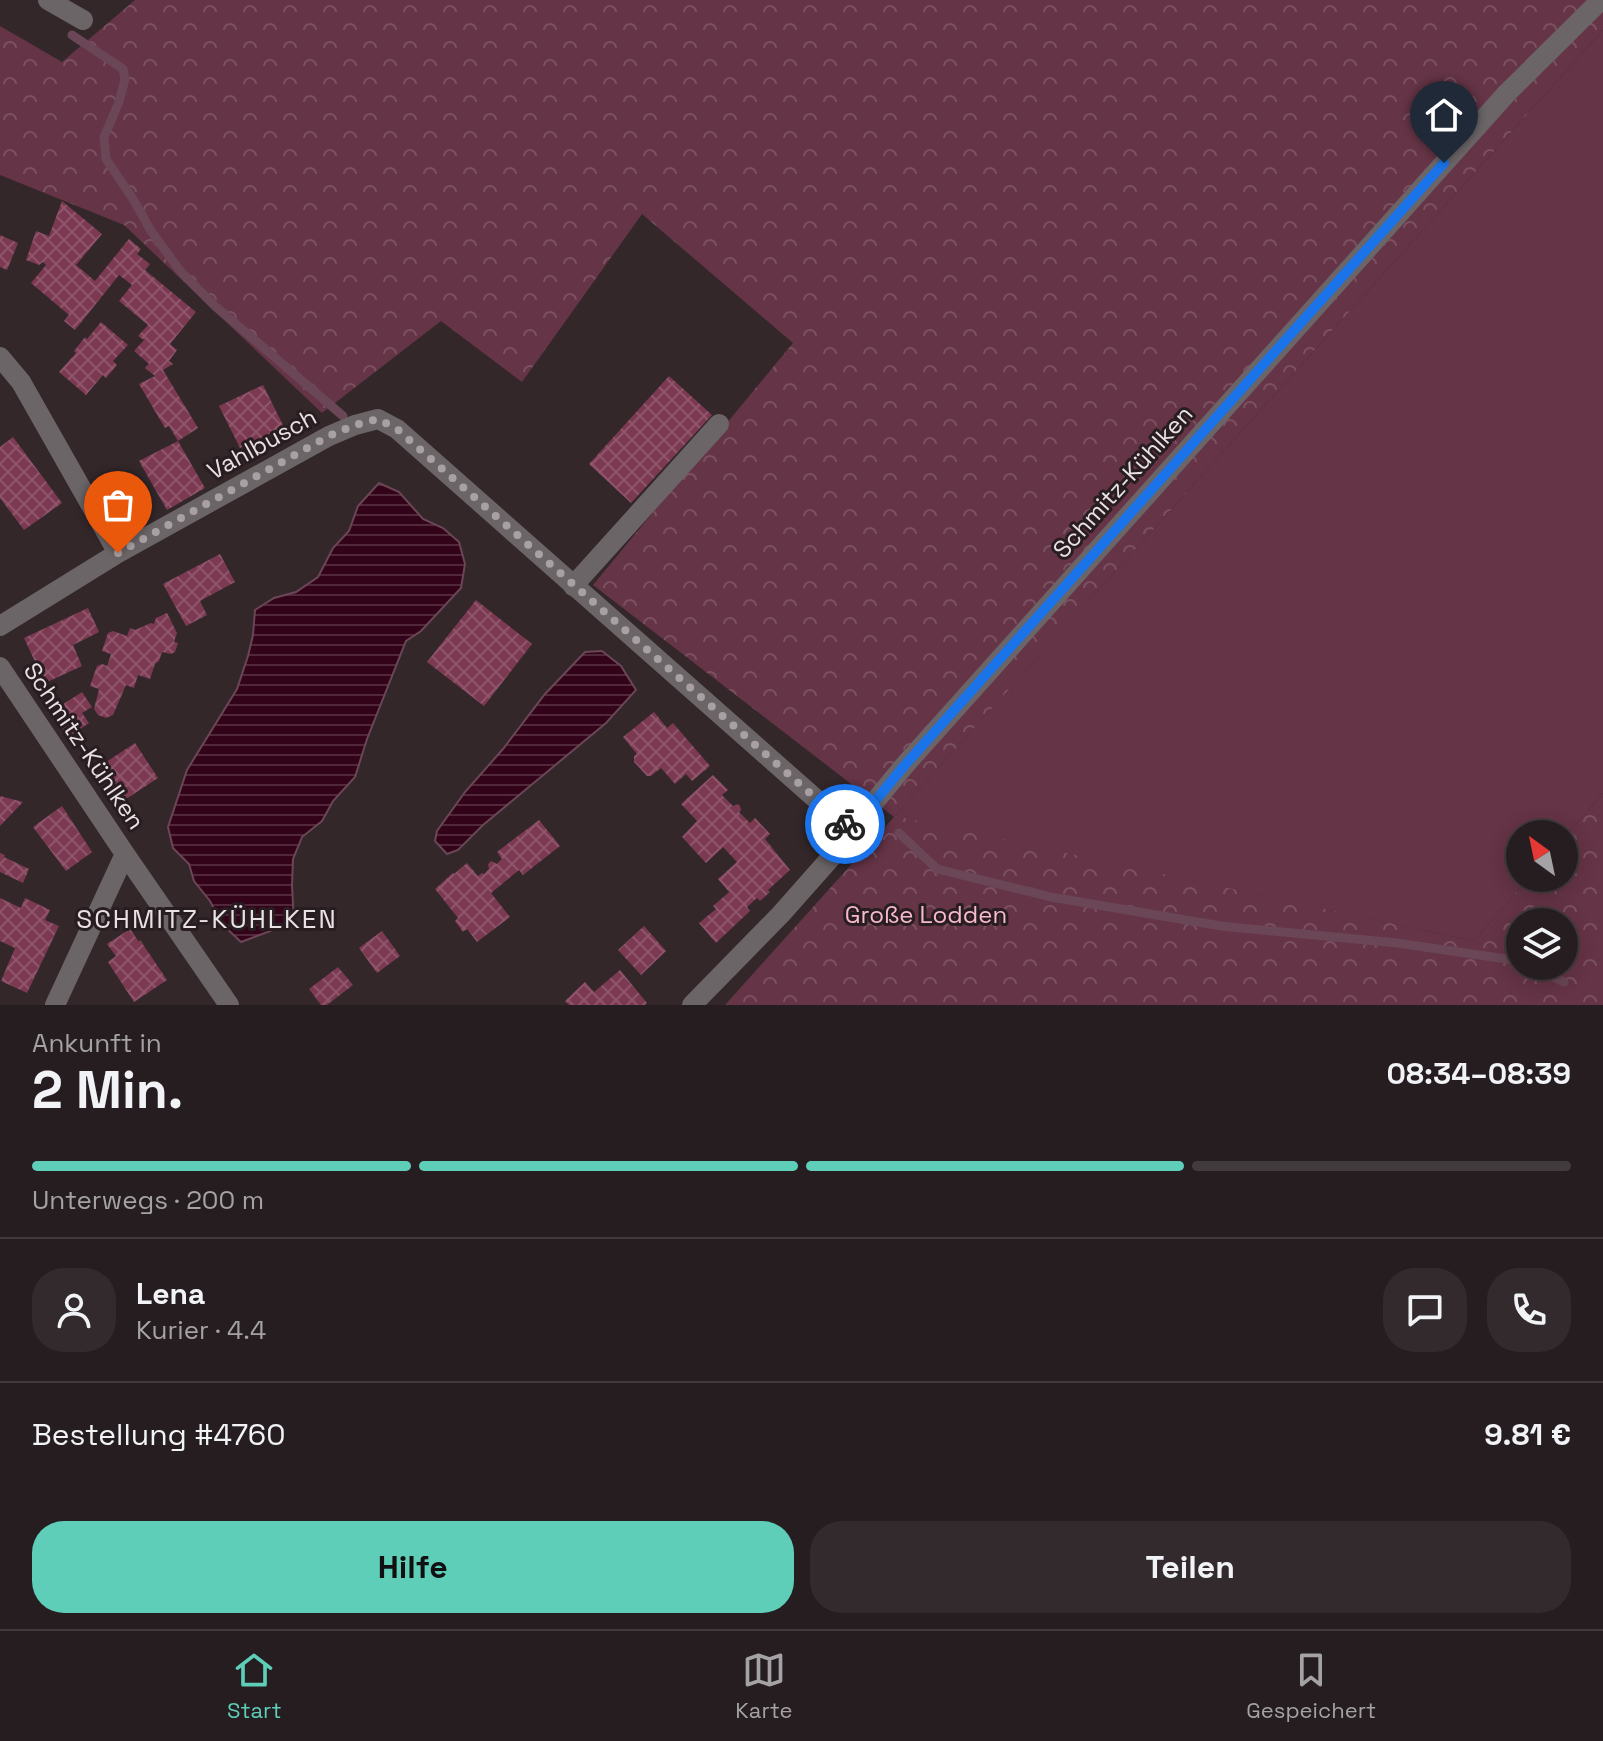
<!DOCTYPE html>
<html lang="de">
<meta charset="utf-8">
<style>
:root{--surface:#261d20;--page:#322a2d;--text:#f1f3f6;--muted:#a4a2a5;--line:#423b3e;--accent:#5eceb8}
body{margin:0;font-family:"Space Grotesk",sans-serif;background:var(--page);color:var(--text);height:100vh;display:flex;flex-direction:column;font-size:30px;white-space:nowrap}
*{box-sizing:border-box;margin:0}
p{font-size:26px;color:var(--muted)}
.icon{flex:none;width:44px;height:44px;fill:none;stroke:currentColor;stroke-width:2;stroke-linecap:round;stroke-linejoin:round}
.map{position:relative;height:1005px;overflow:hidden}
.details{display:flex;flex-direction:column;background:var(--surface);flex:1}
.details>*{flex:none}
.needle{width:52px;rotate:327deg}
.tools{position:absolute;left:1506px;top:820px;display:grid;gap:16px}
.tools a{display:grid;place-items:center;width:72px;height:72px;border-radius:50%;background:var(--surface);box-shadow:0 4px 20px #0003,0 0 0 2px var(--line);font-size:40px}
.pin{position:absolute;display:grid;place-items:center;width:68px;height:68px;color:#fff;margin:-82px -34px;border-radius:50% 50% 50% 0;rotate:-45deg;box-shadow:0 0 8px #0007}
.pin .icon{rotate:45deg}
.courier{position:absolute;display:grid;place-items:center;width:80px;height:80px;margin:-40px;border:6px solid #1a73e8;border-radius:50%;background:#fff;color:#222;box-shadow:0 2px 10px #0007}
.head em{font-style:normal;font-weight:700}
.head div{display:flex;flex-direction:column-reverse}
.head{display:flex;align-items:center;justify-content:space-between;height:136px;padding:0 32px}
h1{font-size:52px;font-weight:700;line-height:60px}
.bar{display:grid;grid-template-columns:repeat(4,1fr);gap:12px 8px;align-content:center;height:96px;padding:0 32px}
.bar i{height:10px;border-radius:6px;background:var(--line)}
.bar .current{background:var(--accent)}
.bar p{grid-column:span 4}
.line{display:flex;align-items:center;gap:20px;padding:0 32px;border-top:2px solid var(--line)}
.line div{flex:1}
.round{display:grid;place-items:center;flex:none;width:84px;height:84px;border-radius:32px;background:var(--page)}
.primary-button{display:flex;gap:16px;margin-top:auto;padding:16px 32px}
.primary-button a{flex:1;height:92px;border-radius:32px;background:var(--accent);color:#111;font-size:32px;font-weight:700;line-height:92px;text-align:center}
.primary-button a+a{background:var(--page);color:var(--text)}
.tabs{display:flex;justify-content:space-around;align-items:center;height:112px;border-top:2px solid var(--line);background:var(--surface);font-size:22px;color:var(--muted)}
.tabs a{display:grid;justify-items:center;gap:4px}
.tabs .current{color:var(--accent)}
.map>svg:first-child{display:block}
.green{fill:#653446}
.forest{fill:url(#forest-crowns);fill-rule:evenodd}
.water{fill:url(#water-rules);stroke:#6a4656;stroke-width:2}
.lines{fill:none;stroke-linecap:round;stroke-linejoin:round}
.stream{stroke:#6a4656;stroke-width:9}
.building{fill:url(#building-cross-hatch)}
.street{stroke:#6b6567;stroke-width:20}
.done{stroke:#a9a0a2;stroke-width:8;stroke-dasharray:0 14.4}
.route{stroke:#1a73e8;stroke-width:10}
.labels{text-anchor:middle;stroke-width:6;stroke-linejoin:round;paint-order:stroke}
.street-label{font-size:24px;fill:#e9e1e3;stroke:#281d21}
.park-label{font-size:24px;fill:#f7b9cc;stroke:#281d21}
.neighbourhood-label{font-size:26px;letter-spacing:2px;fill:#e9e1e3;stroke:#281d21}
</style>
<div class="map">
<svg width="1603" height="1005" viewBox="0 0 1603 1005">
<defs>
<pattern id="forest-crowns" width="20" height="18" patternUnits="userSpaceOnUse" patternTransform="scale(2)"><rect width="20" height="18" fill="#653446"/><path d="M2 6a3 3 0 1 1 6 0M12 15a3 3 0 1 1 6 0" fill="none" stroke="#7b5161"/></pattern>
<pattern id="water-rules" width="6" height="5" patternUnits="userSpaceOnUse" patternTransform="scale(2)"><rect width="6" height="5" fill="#330419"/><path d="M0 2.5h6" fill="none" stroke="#51283a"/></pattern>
<pattern id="building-cross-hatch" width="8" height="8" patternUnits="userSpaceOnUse" patternTransform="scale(2)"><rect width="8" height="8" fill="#7c3952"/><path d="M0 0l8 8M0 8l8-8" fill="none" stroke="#8f556b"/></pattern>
</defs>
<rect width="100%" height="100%" fill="#33272a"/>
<!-- green -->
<path class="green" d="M1603,30V793L1564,838V834H1520V878H1529L1474,941L894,817Z"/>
<!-- forest -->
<path class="forest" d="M135,0H1603V30L895,816L1474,941L1529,878H1564V838L1603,793V1005H725L894,817L593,585L793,343L642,214L522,382L441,321L322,413L124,225L0,175V26L62,62ZM1520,922H1564V966H1520Z"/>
<!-- water -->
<path class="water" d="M379,483L399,492L423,519L443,528L459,542L465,564L461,588L421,631L406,641L367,739L355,777L333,801L322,821L302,837L293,859L292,886L294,923L289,930L278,928L241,942L222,924L210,901L194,881L189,864L173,848L168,827L187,770L237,689L248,656L253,635L255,610L274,598L296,592L318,577L333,548L349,531L358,506Z
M602,651L621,666L636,690L606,723L483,825L458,850L447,854L435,841L437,831L465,792L503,749L545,694L585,652Z"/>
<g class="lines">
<!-- stream -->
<path class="stream" d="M72,35L123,69L125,79L119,102L104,137L106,159L133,199L151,231L181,272L215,306L343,416
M899,833L937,869L1051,897L1221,926L1397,943L1520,961
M1531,966L1564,982"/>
</g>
<!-- building -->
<path class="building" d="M62,201L102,234L76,265L95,281L129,239L141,249L137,254L150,264L145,270L196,312L170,344L177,350L169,361L173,364L163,370L198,428L178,441L169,426L165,428L139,384L155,376L145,368L149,364L134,351L144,340L138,336L148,325L119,301L132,285L119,275L75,330L64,321L69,315L31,283L46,265L43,262L39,265L26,260L36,231L49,236Z
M0,235L18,243L7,270L0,267Z
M101,322L128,345L113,361L117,365L106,378L103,375L86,395L59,372L76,353L74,351L85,337L87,339Z
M669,376L712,415L631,503L589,464Z
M263,385L284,427L240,448L219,406Z
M13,437L62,503L24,530L0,498V447Z
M178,441L205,488L167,510L139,461Z
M128,501L140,523L125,531L113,509Z
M220,554L235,582L200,601L207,615L186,626L163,584Z
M476,600L532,644L484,706L427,662Z
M88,608L99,632L73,645L82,666L45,683L24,638Z
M167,613L177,633L174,642L178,643L175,652L171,654L162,652L159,661L155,664L150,679L138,675L134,688L126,685L113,715L106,718L98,715L94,709L99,689L90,686L97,666L102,664L107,666L111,654L102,651L108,633L113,631L127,636L130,628L135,630L151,623L154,624L156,618Z
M82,692L92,707L82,713L89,723L68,737L51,712Z
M654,712L667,728L673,723L710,766L692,781L686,774L675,784L661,768L651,776H647L634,762V756L637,754L623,737Z
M135,743L158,778L123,801L100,766Z
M713,775L728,790L722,795L733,806L738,804L740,806L741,810L739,812L750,823L755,818L770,834L765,839L790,870L768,890L770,892L760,901L757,898L747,907L750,911L716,943L699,923L716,909L713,906L729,892L718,879L737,862L723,847L706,863L682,837L697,821L681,804Z
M0,796L23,802L0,826Z
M62,806L92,852L66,871L33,827Z
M539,820L560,846L523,875L519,870L491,893L510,917L477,942L467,929L463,932L455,921L458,918L435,889L453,873L454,874L467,863L478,876L482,873L484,874L489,869L488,864L491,861L497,864L502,859L497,852Z
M0,853L5,855L4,857L29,869L23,883L0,872Z
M0,898L21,908L25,898L50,910L45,920L59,926L27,993L1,981L15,948L0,941Z
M644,926L666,951L641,975L618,950Z
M130,929L139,942L140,940L167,980L134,1002L108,962L116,956L107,944Z
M382,931L400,956L377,973L359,948Z
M338,967L353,985L327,1005H321L309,989Z
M620,970L647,1003L645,1005H569L565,1001L585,982L594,992Z"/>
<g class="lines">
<!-- street -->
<path class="street" d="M48,0L83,20
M0,357L21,382L118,553
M573,586L719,424
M0,626L118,553L329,436L355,425L378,419L397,429L851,830
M0,667L125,854L229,1005
M55,1005L125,854
M692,1005L781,914L843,844L851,830L904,766L1507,93L1601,0"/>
</g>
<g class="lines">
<!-- done -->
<path class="done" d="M118,553L329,436L355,425L378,419L397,429L845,824"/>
<!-- route -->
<path class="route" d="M845,824L851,830L904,766L1444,163"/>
</g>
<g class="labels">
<!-- street labels -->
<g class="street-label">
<text transform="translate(262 444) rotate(-29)" y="8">Vahlbusch</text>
<text transform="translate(1123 482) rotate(-48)" y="8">Schmitz-Kühlken</text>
<text transform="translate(84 746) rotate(56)" y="8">Schmitz-Kühlken</text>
</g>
<!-- park labels -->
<g class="park-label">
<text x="926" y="923">Große Lodden</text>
</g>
<!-- neighbourhood labels -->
<g class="neighbourhood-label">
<text x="207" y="928">SCHMITZ-KÜHLKEN</text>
</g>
</g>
</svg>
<div class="tools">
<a><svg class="needle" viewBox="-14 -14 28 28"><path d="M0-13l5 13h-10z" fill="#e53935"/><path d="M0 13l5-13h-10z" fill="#a4a2a5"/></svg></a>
<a><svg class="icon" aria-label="layers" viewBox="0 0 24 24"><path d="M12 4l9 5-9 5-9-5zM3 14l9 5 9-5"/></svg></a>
</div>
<div class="pin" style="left:118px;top:553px;background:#ea580c"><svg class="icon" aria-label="bag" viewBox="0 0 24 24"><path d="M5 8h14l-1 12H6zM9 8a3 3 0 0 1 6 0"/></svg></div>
<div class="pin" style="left:1444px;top:163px;background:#1f2937"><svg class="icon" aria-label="home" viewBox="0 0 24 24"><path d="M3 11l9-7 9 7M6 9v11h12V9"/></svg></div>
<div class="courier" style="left:845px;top:824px"><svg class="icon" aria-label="bike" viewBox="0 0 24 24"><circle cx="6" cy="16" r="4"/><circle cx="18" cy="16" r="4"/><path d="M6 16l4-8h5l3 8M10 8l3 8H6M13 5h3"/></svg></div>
</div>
<section class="details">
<div class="head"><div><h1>2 Min.</h1><p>Ankunft in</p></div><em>08:34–08:39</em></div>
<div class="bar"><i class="current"></i><i class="current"></i><i class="current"></i><i></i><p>Unterwegs · 200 m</p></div>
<div class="line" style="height:144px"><a class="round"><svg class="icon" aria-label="person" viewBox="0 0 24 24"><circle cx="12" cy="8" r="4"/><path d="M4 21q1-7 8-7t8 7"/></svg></a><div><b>Lena</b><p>Kurier · 4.4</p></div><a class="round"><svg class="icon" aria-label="chat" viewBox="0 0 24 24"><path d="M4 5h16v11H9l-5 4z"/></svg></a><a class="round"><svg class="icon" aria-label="phone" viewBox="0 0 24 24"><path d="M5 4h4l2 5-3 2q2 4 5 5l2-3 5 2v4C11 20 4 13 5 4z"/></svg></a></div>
<div class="line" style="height:104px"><div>Bestellung #4760</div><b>9.81 €</b></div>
<div class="primary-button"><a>Hilfe</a><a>Teilen</a></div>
</section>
<nav class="tabs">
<a class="current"><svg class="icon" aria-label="home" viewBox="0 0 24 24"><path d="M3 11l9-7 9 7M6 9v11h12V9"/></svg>Start</a>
<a><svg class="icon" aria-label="map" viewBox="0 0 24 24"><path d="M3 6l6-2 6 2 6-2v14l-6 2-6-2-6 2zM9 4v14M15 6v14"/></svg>Karte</a>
<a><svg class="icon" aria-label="saved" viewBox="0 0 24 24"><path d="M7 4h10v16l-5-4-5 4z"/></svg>Gespeichert</a>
</nav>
